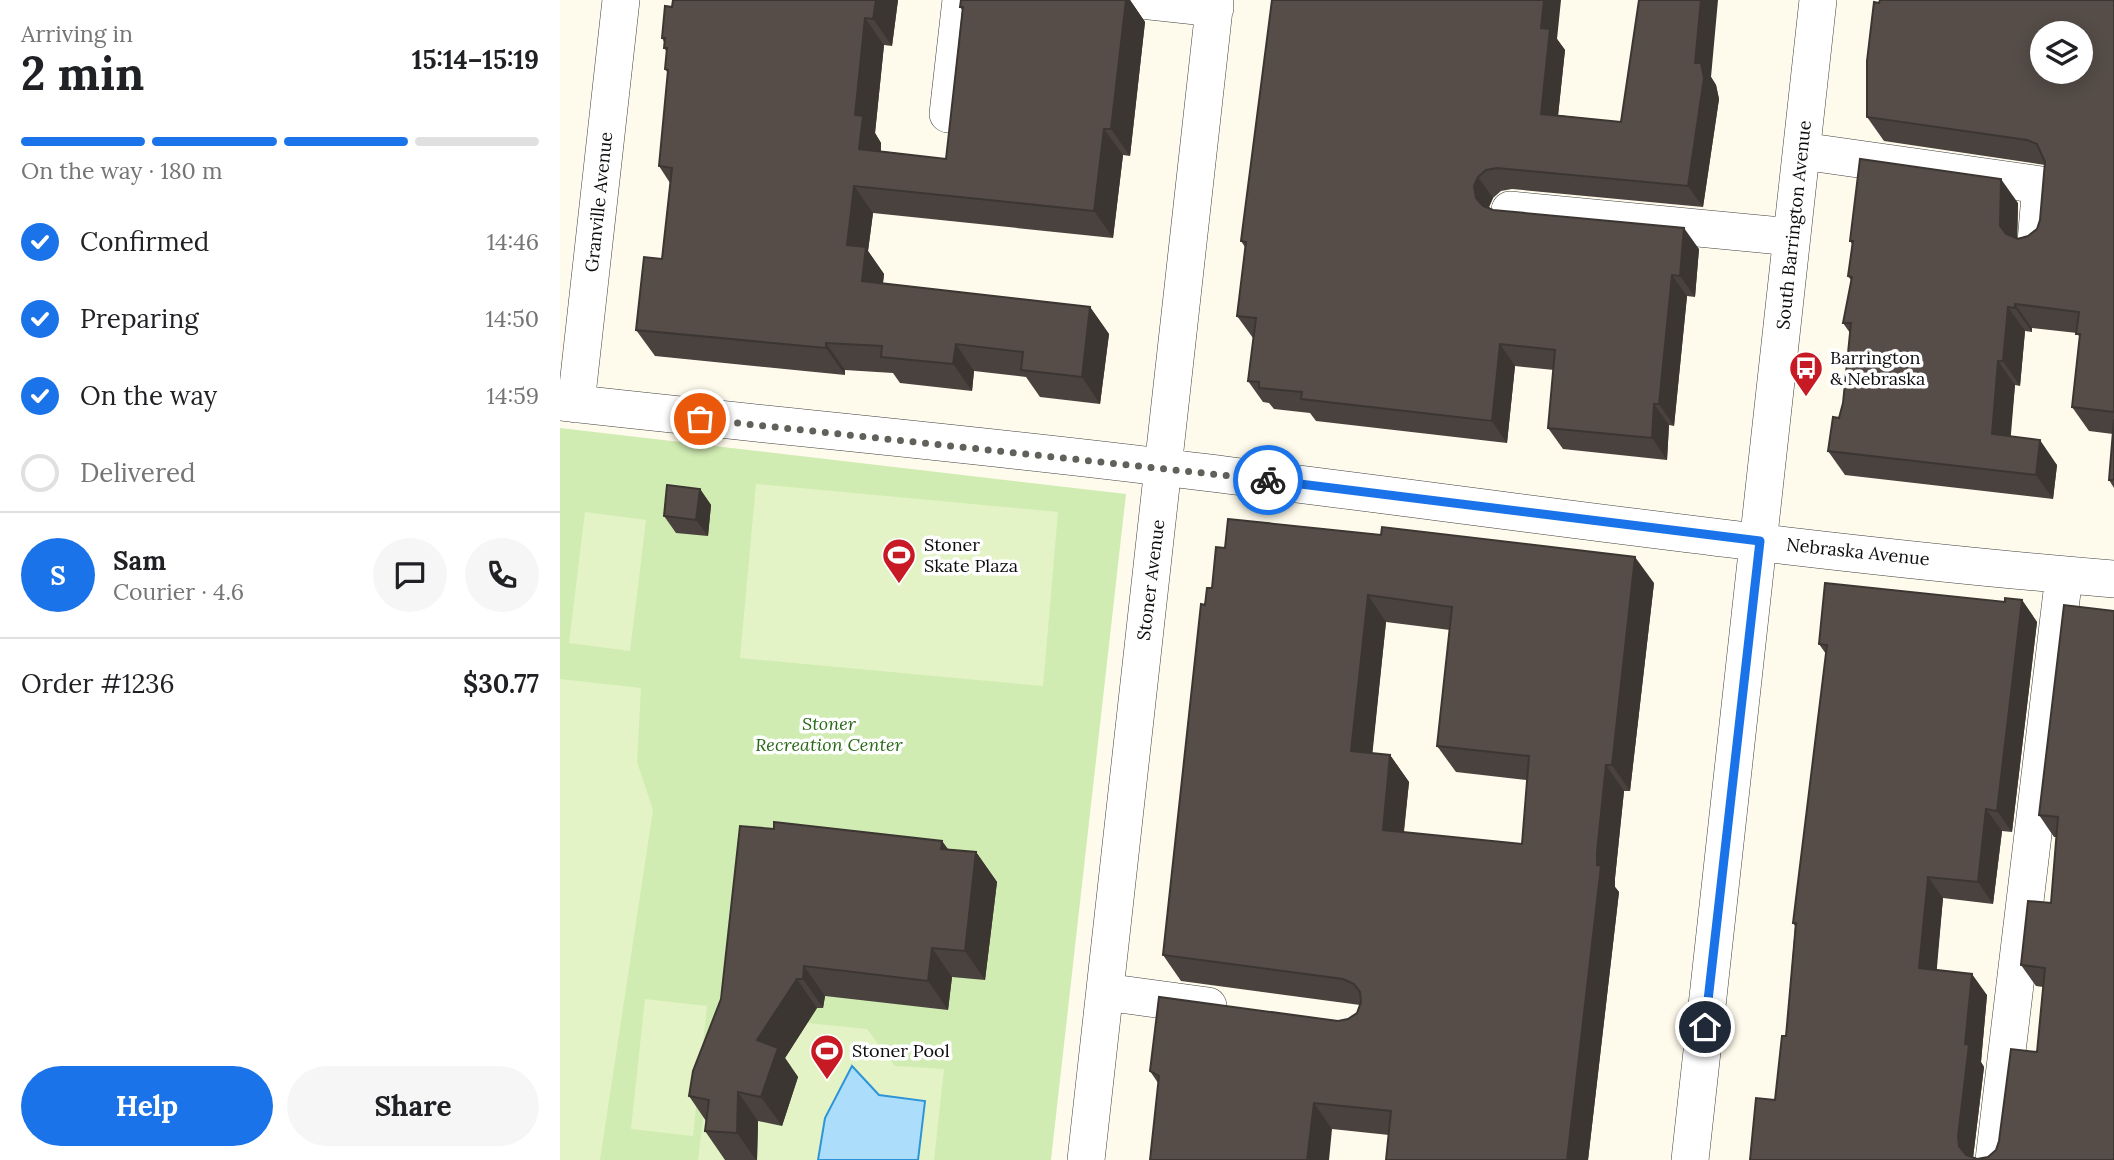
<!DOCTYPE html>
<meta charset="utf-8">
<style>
:root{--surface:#fff;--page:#f6f6f6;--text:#202124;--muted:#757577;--line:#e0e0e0;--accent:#1a73e8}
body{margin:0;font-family:Lora,serif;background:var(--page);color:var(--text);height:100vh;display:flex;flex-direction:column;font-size:26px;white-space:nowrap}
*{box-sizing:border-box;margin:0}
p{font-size:23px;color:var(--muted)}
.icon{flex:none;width:38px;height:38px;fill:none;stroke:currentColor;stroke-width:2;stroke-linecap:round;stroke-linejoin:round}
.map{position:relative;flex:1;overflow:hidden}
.details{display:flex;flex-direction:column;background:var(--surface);width:560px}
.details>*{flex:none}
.controls{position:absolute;left:1470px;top:21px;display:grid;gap:14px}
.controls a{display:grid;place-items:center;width:63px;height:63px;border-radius:50%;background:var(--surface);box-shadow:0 4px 18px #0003;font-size:35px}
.pin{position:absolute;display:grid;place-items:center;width:60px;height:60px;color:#fff;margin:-30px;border:4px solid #fff;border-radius:50%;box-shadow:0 2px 7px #0007}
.courier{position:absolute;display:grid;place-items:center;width:70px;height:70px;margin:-35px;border:5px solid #1a73e8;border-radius:50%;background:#fff;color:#222;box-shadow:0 2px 9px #0007}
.headline em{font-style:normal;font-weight:700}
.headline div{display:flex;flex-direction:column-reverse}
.headline{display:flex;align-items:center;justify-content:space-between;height:119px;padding:0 21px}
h1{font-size:46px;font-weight:700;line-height:52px}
.bar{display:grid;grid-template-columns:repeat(4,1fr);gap:10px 7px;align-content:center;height:84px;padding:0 21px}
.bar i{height:9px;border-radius:5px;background:var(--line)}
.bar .active{background:var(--accent)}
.bar p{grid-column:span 4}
.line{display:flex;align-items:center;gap:18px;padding:0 21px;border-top:2px solid var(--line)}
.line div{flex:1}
.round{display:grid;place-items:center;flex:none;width:74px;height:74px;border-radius:37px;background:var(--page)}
ol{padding:0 21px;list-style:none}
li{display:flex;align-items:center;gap:21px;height:77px}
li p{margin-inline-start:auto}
li .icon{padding:7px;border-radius:50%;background:var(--accent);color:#fff;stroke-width:4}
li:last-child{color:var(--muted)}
li i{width:38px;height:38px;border:4px solid var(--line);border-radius:50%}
.primary-button{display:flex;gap:14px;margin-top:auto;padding:14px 21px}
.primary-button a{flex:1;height:80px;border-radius:42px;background:var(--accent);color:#fff;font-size:28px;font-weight:700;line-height:80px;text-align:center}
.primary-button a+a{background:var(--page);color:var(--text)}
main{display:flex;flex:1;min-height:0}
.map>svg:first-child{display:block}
.green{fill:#d1ecb2}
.pitch{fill:#e3f3c5}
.water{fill:#acdefb;stroke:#2d95d7;stroke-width:2}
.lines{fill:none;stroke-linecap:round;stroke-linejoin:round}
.minor-casing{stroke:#3f3f3f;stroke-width:38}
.minor{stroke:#fff;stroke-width:37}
.wall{fill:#4a423e;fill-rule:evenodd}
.shaded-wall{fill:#3c3632}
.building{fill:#564d48;stroke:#3c3632;stroke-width:2;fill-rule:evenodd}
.done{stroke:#61605a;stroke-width:7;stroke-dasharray:0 12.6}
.route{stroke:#1a73e8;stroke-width:9}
.labels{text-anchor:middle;stroke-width:7;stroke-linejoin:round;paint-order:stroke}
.street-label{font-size:18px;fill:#0c0c0c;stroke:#fff}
.poi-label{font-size:18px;fill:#0c0c0c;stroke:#fff;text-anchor:start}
.park-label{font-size:18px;font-style:italic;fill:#296918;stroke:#fff}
</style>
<main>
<section class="details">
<div class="headline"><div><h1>2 min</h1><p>Arriving in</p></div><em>15:14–15:19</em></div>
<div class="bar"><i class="active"></i><i class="active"></i><i class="active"></i><i></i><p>On the way · 180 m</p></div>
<ol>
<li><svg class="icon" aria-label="check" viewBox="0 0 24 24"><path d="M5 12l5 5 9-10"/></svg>Confirmed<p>14:46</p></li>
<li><svg class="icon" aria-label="check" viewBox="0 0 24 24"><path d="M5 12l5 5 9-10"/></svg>Preparing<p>14:50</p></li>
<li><svg class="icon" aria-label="check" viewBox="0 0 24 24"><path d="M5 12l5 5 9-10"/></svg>On the way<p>14:59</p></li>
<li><i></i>Delivered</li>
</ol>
<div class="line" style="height:126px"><b class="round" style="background:var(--accent);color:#fff">S</b><div><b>Sam</b><p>Courier · 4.6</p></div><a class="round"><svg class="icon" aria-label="chat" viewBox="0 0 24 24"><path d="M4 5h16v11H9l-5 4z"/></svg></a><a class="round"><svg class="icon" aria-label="phone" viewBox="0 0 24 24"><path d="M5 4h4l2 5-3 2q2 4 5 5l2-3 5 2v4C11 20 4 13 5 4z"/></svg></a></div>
<div class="line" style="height:91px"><div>Order #1236</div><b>$30.77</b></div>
<div class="primary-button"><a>Help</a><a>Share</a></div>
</section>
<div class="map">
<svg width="1554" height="1160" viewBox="0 0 1554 1160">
<rect width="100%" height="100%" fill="#fffbec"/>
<!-- green -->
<path class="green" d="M0,428L566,494L491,1160H0Z"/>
<!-- pitch -->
<path class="pitch" d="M196,484L498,512L483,686L180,658Z
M25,512L86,520L70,651L9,643Z
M0,679L81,688L77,762L93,810L40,1160H0Z
M85,999L147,1006L133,1136L71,1129Z
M198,1018L307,1029L335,1066L384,1069L374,1160H138L146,1093Z"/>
<!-- water -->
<path class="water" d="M292,1066L319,1095L365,1101L358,1160H258L265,1118Z"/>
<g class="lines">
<!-- minor casing -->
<g class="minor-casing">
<path id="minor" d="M581,0L655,8
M388,114L401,0
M1242,151L1481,185L1476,242
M950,210L1232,237
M0,402C203,425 407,443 609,468C924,506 1238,553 1554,579
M16,404L61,0
M545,992L648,1006
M526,1160L655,0
M1130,1160L1258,0
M1434,1160L1504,575"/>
</g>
<!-- minor -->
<use href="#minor" class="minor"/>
</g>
<!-- wall -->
<path class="wall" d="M338,0L332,46L324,45L315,133L321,143V151L386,159L402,10L400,7L401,0H570L585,22L570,156L563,155L553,238L313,213L308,251L324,274L323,283L530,307L549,334L540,404L480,397L466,377L414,371L412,391L340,383L333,373L285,370V375L95,356L76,330L102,259L110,183L99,166L108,73L105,69L107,52L104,48V42L102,38L112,7Z
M1554,0V488L1549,480L1553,434L1529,431L1512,407L1520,338L1517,333L1472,328V332L1465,331L1460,386L1455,385L1450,436L1497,465L1493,499L1285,475L1268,451L1283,403L1290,333L1283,323L1291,280L1288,276L1292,244L1290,241L1458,203L1457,238L1468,236L1477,229L1480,220L1485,165L1324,141L1307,117Z
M997,39L1005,50L998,115L1061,122L1151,77L1156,85L1159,99L1143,207L952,189L941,191L933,198L929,207L933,210L1139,249L1135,297L1127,296L1114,426L1109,425L1107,460L1003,449L988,428L994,370L955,366L947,443L756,421L750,413L714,409L709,403L703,402L688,381L693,338L677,316L685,247L681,241Z
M140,489L151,505L148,536L116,533L104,516Z
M1094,583L1070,791H1064L1055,878V887L1059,892L1028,1160H826L829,1135L772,1129L598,1083L590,1071L778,1021L788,1019L797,1013L800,1005L621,981L603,955L647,588ZM826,622L890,630L877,746L896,772L967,780L962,844L844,832L849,782L830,755L812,753Z
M1462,600L1477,622L1452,832L1442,831L1433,904L1383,898L1376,970L1427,995L1421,1062L1424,1067L1413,1158L1417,1159L1428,1157L1436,1150L1477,1052L1483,987L1476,986L1461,965L1491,903L1496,837H1494L1479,815L1504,605L1554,1160H1190L1215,1100L1226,1036L1235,926L1233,923L1266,654L1259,644L1445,602Z
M214,829L382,841L388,849L416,852L437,882L425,980L392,977L388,1010L265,996L263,1008H257L225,1058L238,1077L222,1126L198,1121L197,1160H165L145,1131L146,1121L129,1096L161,999Z"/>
<!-- shaded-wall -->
<path class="shaded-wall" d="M316,0H338L332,46L313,19Z
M566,0H570L585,22L570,156L551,129Z
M984,0H1001L997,39L1005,50L996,135L981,114V28Z
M1141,0H1158L1151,77L1156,85L1159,99L1143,207L1128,186L1135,63Z
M305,18L324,45L315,133L321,143L318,176L299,149L295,115Z
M544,129L563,155L553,238L534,211Z
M918,177L933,198L929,207L931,219L916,198L914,186Z
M1441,179L1458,203L1457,250L1440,226Z
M294,186L313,213L308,251L324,274L320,308L302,281L287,245Z
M1124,228L1139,249L1135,297L1120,276Z
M1112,275L1127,296L1114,426L1099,404Z
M1455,304L1472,328V332L1455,308Z
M530,307L549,334L540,404L522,377Z
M1448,307L1465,331L1460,386L1443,361Z
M266,343L285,370V375L266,348Z
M396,344L414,371L412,391L393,364Z
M940,344L955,366L947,443L932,421Z
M1438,361L1455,385L1449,458L1432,434Z
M1094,404L1109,425L1107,460L1092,438Z
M1480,440L1497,465L1493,499L1476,475Z
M140,489L151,505L148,536L136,520Z
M1075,557L1094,583L1070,791L1052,765Z
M808,595L826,622L810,777L791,751Z
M1462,600L1477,622L1452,832L1437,811Z
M830,755L849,782L841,856L823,830Z
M1046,765L1064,791L1055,878V887L1059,892L1028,1160H1007L1037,865V852Z
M1426,809L1442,831L1433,904L1418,882Z
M382,841L402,871L381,849Z
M416,852L437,882L425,980L405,951Z
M1368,877L1383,898L1375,990L1359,968Z
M372,948L392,977L388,1010L368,981Z
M244,966L265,996L263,1008L243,979Z
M1412,974L1427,995L1421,1062L1424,1067L1413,1158L1409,1160L1399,1146L1398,1136L1405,1044Z
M237,979L257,1008L225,1058L238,1077L222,1126L201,1097L197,1040Z
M178,1092L198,1121L197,1160H196L177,1133Z
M754,1103L772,1129L769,1160H747Z"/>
<!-- building -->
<path class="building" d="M113,0H316L313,19L305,18L295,115L303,116L299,149L386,159L403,7H400L401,0H566L551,129H544L534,211L294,186L287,245L306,247L302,281L530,307L522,377L461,370L463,352L396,344L393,364L321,357L322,346L266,343V348L76,330L84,257L102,259L112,168L99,166L108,70L105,69L107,48H104L105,38H102L105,6L112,7Z
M712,0H984L981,28L990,29L981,114L1061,122L1079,0H1141L1135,63H1141L1144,78L1128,186L937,168L926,170L918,177L914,186L916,198L923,206L933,210L1124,228L1120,276L1112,275L1099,404H1094L1092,438L988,428L995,350L940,344L932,421L741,399L742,392L699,388V382L688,381L696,318L677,316L686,242L681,241Z
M1320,0H1554V412L1512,407L1520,334H1516L1519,312L1455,304V308L1448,307L1443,361H1438L1432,434L1480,440L1476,475L1268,451L1273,417L1279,418L1283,403L1291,323H1283L1292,277L1288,276L1293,241H1290L1300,159L1441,179L1440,226L1446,234L1458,239L1468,236L1477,229L1480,220L1485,162L1477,144L1467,140L1307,117V61L1314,2L1319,3ZM1482,33H1521V72H1482Z
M1554,419V480H1549Z
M107,485L140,489L136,520L104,516Z
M668,519L821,535L822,527L1075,557L1052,765H1046L1037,852V865L1041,866L1007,1160H826L831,1111L754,1103L747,1160H590L599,1076L590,1071L599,997L778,1021L788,1019L797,1013L801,1002L800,992L794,984L783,979L603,955L641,604L645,605L647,588H652L656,547L665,548ZM808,595L892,607L877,746L969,756L962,844L823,830L830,755L791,751Z
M1265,583L1445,602V598L1462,600L1437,811L1426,809L1418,882L1368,877L1359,968L1412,974L1405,1044L1409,1045L1398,1136L1399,1146L1406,1155L1417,1159L1428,1157L1436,1150L1439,1141L1451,1049L1477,1052L1485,968L1461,965L1468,901L1491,903L1498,817L1479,815L1504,605L1554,611V1160H1190L1196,1098L1215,1100L1222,1036H1226L1236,923H1233L1267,645L1259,644Z
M214,822L382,841L381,849L416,852L405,951L372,948L368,981L244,966L243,979H237L197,1040L218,1048L201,1097L178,1092L177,1133L145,1131L149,1100L129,1096L133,1071L161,999L180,826L214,829Z"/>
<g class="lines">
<!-- done -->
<path class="done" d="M140,419L708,480"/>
<!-- route -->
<path class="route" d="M708,480L1200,541L1145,1027"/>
</g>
<!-- icons -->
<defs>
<g id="bus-pin" transform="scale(1.75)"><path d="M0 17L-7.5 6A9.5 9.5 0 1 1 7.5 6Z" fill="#c71a24" stroke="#fff"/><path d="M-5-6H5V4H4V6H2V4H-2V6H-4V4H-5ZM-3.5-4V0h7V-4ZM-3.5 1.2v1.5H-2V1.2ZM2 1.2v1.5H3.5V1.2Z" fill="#fff"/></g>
<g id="stadium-pin" transform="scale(1.75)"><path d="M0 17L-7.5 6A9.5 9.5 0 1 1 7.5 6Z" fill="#c71a24" stroke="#fff"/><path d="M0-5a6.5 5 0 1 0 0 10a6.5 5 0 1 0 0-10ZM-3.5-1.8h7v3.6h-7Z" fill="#fff"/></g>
</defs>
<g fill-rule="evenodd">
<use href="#bus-pin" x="1246" y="368"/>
<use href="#stadium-pin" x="339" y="555"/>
<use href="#stadium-pin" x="267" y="1051"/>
</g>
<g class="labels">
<!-- street labels -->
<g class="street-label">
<text transform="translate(39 202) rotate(-84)" y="6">Granville Avenue</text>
<text transform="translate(1234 225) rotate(-84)" y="6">South Barrington Avenue</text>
<text transform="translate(1298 552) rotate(6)" y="6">Nebraska Avenue</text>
<text transform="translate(591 580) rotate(-83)" y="6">Stoner Avenue</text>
</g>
<!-- poi labels -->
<g class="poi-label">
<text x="1270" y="364">Barrington<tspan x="1270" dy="21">&amp; Nebraska</tspan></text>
<text x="364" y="551">Stoner<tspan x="364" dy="21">Skate Plaza</tspan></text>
<text x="292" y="1057">Stoner Pool</text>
</g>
<!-- park labels -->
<g class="park-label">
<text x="269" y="730">Stoner<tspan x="269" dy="21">Recreation Center</tspan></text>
</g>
</g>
</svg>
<div class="controls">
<a><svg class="icon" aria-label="layers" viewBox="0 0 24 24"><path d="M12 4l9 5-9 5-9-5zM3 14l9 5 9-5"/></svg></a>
</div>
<div class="pin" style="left:140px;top:419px;background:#ea580c"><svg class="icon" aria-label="bag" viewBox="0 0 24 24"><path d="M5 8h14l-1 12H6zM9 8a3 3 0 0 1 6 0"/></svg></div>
<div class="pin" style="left:1145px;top:1027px;background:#1f2937"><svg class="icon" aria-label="home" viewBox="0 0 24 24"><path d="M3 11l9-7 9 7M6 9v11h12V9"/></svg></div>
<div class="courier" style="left:708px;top:480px"><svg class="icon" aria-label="bike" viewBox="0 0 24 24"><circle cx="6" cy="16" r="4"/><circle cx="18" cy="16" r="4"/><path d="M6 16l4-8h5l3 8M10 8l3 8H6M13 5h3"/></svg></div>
</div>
</main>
